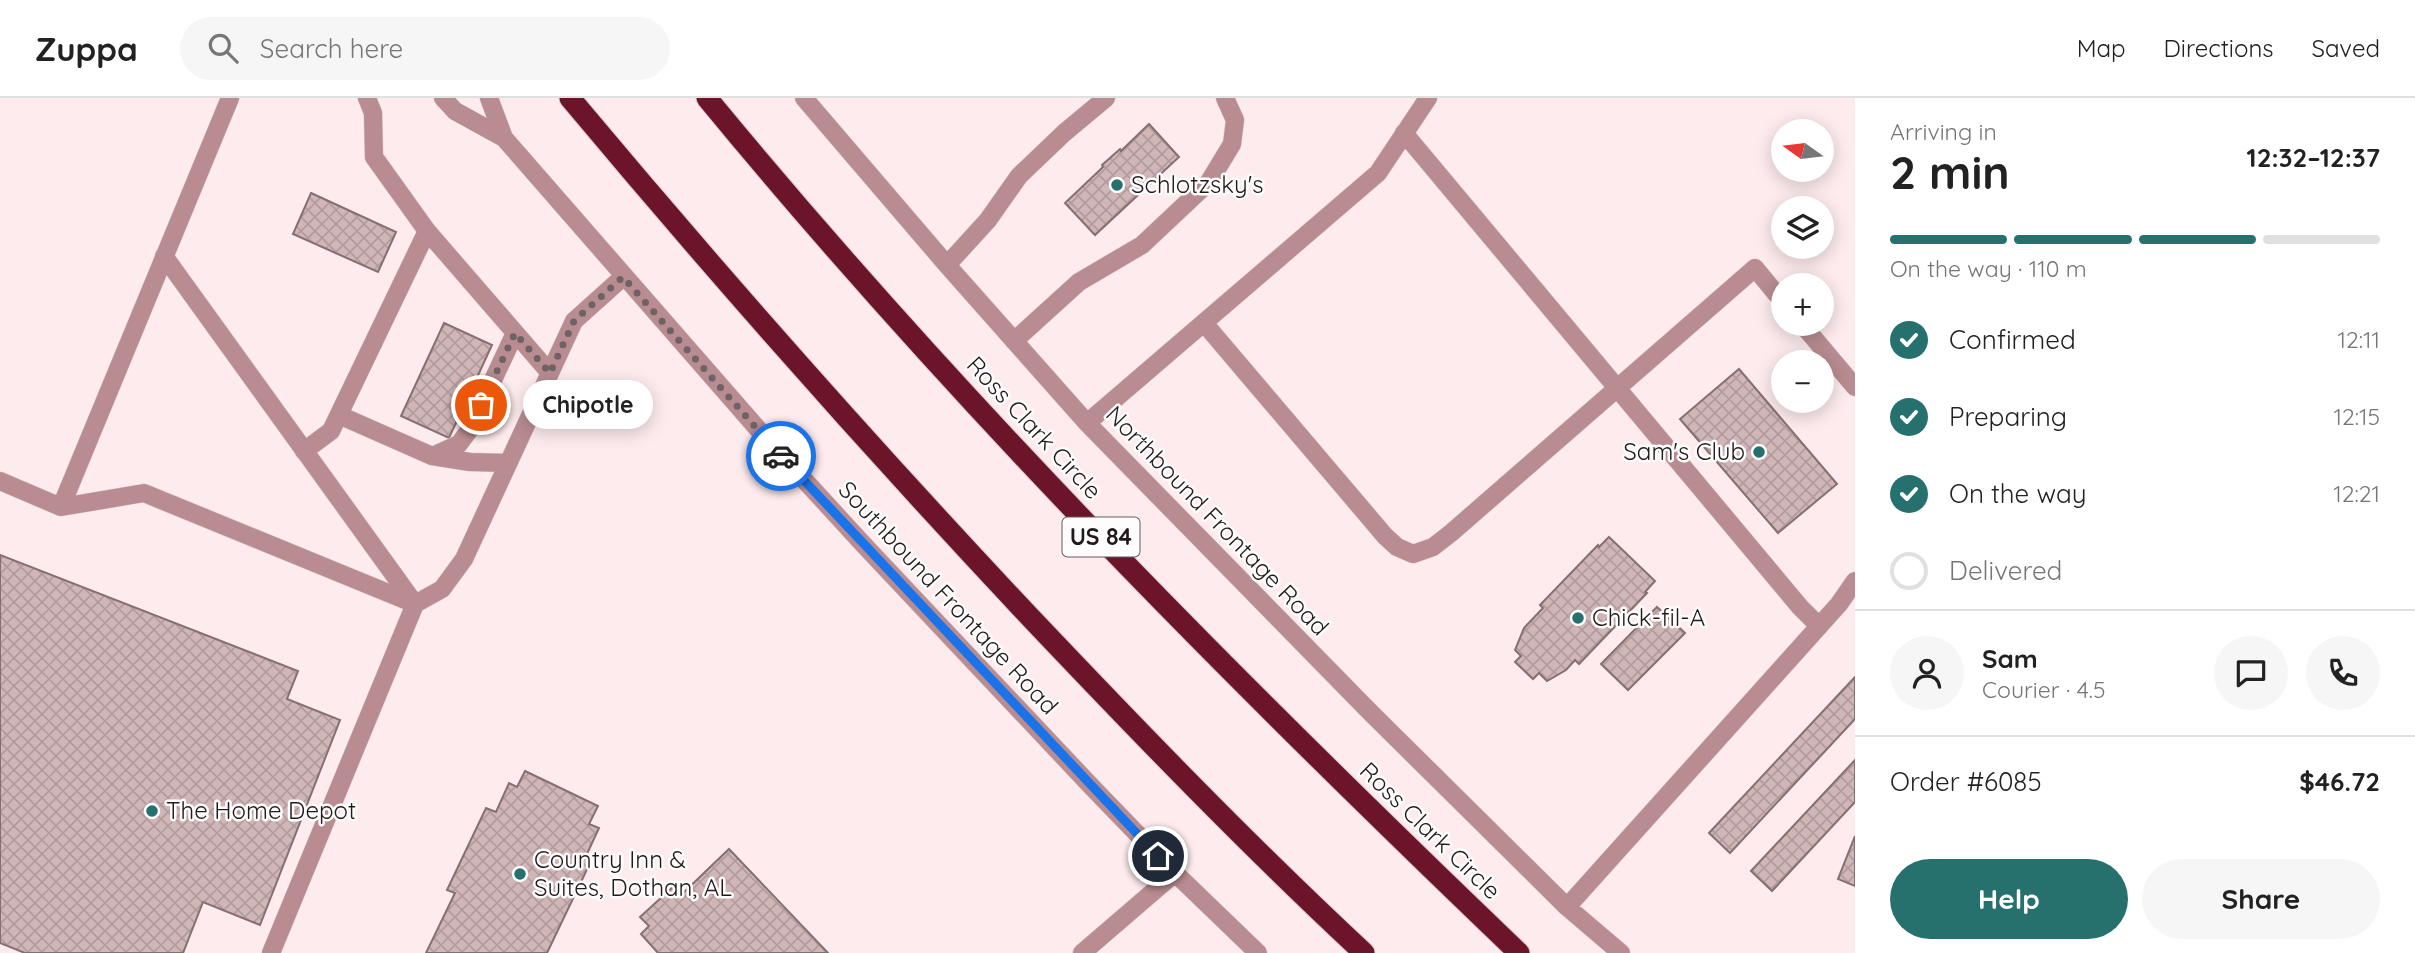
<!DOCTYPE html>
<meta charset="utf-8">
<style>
:root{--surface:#fff;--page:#f6f6f6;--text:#222;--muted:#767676;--line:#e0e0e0;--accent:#26706d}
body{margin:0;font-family:Quicksand,sans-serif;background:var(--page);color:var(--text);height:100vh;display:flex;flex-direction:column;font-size:26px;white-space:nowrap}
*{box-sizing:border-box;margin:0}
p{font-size:23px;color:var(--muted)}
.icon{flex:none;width:38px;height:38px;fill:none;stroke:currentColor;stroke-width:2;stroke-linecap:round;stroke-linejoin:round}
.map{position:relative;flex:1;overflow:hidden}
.details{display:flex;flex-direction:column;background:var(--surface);width:560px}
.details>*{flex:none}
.needle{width:46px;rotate:284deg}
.fabs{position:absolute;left:1771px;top:21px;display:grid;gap:14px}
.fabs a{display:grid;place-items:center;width:63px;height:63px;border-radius:50%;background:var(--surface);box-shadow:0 4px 18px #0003;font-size:35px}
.pin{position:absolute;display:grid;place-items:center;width:60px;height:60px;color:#fff;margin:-30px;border:4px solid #fff;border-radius:50%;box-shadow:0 2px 7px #0007}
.courier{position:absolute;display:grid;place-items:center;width:70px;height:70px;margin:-35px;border:5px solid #1a73e8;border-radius:50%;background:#fff;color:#222;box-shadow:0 2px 9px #0007}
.bubble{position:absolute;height:49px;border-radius:24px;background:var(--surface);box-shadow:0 4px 18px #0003;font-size:23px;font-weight:700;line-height:49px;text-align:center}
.headline em{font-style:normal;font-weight:700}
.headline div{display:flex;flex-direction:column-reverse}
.headline{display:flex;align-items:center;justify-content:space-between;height:119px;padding:0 35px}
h1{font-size:46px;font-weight:700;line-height:52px}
.bar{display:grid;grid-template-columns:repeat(4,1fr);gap:10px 7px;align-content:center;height:84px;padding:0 35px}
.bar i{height:9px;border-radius:5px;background:var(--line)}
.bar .current{background:var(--accent)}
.bar p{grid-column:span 4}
.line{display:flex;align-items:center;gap:18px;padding:0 35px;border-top:2px solid var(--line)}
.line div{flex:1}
.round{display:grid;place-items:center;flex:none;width:74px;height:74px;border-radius:37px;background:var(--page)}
ol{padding:0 35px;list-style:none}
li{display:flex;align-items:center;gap:21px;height:77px}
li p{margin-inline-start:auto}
li .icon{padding:7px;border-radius:50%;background:var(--accent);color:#fff;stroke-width:4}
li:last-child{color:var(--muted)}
li i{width:38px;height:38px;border:4px solid var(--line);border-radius:50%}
.button{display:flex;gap:14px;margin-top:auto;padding:14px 35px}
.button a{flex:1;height:80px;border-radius:42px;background:var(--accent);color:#fff;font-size:28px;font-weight:700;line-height:80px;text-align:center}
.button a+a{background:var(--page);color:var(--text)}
header{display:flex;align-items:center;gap:42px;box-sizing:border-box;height:98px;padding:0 35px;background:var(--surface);border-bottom:2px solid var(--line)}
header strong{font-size:33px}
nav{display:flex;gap:38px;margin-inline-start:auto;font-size:24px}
.search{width:490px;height:63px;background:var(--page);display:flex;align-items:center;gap:18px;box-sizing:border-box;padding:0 24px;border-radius:38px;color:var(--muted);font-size:26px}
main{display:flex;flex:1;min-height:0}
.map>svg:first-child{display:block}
.building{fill:url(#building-cross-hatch);stroke:#876f71;stroke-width:2}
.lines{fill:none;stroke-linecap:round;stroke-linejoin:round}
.minor-casing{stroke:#dac9cb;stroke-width:19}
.highway-casing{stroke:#dac9cb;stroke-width:23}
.minor{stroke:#b88c90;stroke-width:18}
.highway{stroke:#6b142a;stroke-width:21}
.done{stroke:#6f6264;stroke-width:7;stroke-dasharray:0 12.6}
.route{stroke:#1a73e8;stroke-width:9}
.poi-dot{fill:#26706d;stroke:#fdfdfd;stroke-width:2.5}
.labels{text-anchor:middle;stroke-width:5;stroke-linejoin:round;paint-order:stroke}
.shield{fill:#fdfdfd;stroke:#645d5e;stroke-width:2}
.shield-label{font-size:23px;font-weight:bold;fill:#23191a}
.poi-label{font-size:24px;fill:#23191a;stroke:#fdfdfd;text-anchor:start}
.street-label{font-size:24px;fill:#23191a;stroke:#fdfdfd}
</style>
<header>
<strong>Zuppa</strong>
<div class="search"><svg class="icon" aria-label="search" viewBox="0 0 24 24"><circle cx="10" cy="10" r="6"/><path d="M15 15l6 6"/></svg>Search here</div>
<nav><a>Map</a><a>Directions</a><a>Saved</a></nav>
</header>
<main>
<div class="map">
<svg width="1855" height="855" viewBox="0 0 1855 855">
<defs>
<pattern id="building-cross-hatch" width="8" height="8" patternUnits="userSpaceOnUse" patternTransform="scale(1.75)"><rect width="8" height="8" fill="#d1b6b8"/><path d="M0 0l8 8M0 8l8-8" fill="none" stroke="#b39c9e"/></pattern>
</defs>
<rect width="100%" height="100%" fill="#fdebed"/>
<!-- building -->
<path class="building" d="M1149,26L1179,59L1095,137L1065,105L1103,69L1102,67L1120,51L1121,53Z
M311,95L396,134L378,174L293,136Z
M444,225L492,247L449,340L401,318Z
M1739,271L1837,386L1778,435L1680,321Z
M1609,439L1655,483L1645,494L1647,495L1579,566L1575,562L1566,572L1547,583L1539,575L1533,581L1515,564L1521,558L1515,552L1524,530L1543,510L1540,507L1598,447L1599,449Z
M0,457L298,573L287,601L340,622L260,827L203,804L183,855H25L0,845Z
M1657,509L1685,535L1628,592L1601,566Z
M1855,579V621L1730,755L1709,735Z
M1855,662V704L1772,793L1751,773Z
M525,673L598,708L589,726L599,730L586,758L592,761L547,855H426L455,795L447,792L486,710L496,714L509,685L517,689Z
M1855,738V788L1838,781Z
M729,751L828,855H658L641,836L649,828L640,819L673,789L681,797Z"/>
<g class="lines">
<!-- minor casing -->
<g class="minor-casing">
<path id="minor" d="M443,0L455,13L504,40
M489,0L504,40L764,338L863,446L1090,687L1175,775L1258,855
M804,0L947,167L1087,325L1370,614L1567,809L1621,855
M1404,35L1800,509L1819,528
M427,133L550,275
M164,158L415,506L271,855
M947,167L988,122L1019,78L1064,35L1106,0
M1204,225L1385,438L1397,449L1413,456L1433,449L1451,435L1755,170L1783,204
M1802,226L1855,289
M1014,243L1079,184L1142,147L1209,84L1232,46L1235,22L1225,0
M339,317L432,358L470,364L508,365
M1087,325L1378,75L1428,0
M304,353L331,333L427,133L374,59L373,15L367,0
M433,358L459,346L470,331L515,235
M0,383L61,409L144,395L415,506L442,491L464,461L574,223L623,179
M61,409L230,0
M1567,809L1839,506L1855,483
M1082,855L1175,775"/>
</g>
<!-- highway casing -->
<g class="highway-casing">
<path id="highway" d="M570,0C718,177 871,350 1029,518C1138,633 1248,747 1364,855
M707,0C957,304 1235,583 1519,855"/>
</g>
<!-- minor -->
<use href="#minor" class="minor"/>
<!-- highway -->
<use href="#highway" class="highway"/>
</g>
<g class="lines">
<!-- done -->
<path class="done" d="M481,307L515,235L550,275L574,223L623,179L781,358"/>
<!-- route -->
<path class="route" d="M781,358L1158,758"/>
</g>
<!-- markers -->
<g class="poi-dot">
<circle cx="1117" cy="87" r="7"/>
<circle cx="1759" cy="354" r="7"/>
<circle cx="1578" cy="520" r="7"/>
<circle cx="152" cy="713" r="7"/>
<circle cx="520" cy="776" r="7"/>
</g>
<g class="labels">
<!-- shield labels -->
<rect class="shield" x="1062.5" y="419.5" width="77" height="39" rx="5"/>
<g class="shield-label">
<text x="1101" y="447">US 84</text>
</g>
<!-- poi labels -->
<g class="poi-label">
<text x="1131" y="95">Schlotzsky's</text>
<text x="1745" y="362" text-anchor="end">Sam's Club</text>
<text x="1592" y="528">Chick-fil-A</text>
<text x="166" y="721">The Home Depot</text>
<text x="534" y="770">Country Inn &amp;<tspan x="534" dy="28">Suites, Dothan, AL</tspan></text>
</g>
<!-- street labels -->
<g class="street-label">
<text transform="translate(1034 330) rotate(47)" y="8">Ross Clark Circle</text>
<text transform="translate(1217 423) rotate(46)" y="8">Northbound Frontage Road</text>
<text transform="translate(948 500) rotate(47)" y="8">Southbound Frontage Road</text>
<text transform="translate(1430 733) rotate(44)" y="8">Ross Clark Circle</text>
</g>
</g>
</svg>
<div class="fabs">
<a><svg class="needle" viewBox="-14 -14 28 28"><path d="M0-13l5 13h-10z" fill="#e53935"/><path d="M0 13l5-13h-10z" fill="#767676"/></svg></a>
<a><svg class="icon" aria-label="layers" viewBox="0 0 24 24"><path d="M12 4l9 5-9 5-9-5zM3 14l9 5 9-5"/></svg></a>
<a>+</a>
<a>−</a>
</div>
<div class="pin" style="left:481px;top:307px;background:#ea580c"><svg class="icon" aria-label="bag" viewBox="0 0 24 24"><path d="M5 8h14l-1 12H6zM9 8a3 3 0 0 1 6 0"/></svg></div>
<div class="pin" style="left:1158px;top:758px;background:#1f2937"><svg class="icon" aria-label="home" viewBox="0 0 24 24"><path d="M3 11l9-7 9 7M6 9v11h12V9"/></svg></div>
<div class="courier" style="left:781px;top:358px"><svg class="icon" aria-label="car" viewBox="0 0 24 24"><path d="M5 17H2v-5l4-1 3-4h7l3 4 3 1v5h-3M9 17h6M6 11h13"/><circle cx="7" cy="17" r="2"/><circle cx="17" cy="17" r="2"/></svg></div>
<div class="bubble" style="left:523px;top:282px;width:130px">Chipotle</div>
</div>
<section class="details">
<div class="headline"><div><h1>2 min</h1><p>Arriving in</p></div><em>12:32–12:37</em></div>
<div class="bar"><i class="current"></i><i class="current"></i><i class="current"></i><i></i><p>On the way · 110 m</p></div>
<ol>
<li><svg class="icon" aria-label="check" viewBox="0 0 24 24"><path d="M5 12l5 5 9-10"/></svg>Confirmed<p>12:11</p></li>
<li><svg class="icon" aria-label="check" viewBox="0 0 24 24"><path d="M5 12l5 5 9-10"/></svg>Preparing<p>12:15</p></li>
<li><svg class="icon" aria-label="check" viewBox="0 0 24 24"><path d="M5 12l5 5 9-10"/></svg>On the way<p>12:21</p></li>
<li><i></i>Delivered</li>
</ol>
<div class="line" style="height:126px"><a class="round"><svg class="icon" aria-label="person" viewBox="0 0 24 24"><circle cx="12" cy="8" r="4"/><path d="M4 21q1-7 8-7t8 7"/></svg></a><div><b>Sam</b><p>Courier · 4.5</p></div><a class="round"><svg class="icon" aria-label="chat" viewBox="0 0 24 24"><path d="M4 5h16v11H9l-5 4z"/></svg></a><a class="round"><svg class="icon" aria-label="phone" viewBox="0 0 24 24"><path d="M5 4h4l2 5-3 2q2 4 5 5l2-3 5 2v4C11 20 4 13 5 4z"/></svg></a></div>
<div class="line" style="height:91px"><div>Order #6085</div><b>$46.72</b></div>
<div class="button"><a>Help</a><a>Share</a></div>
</section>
</main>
